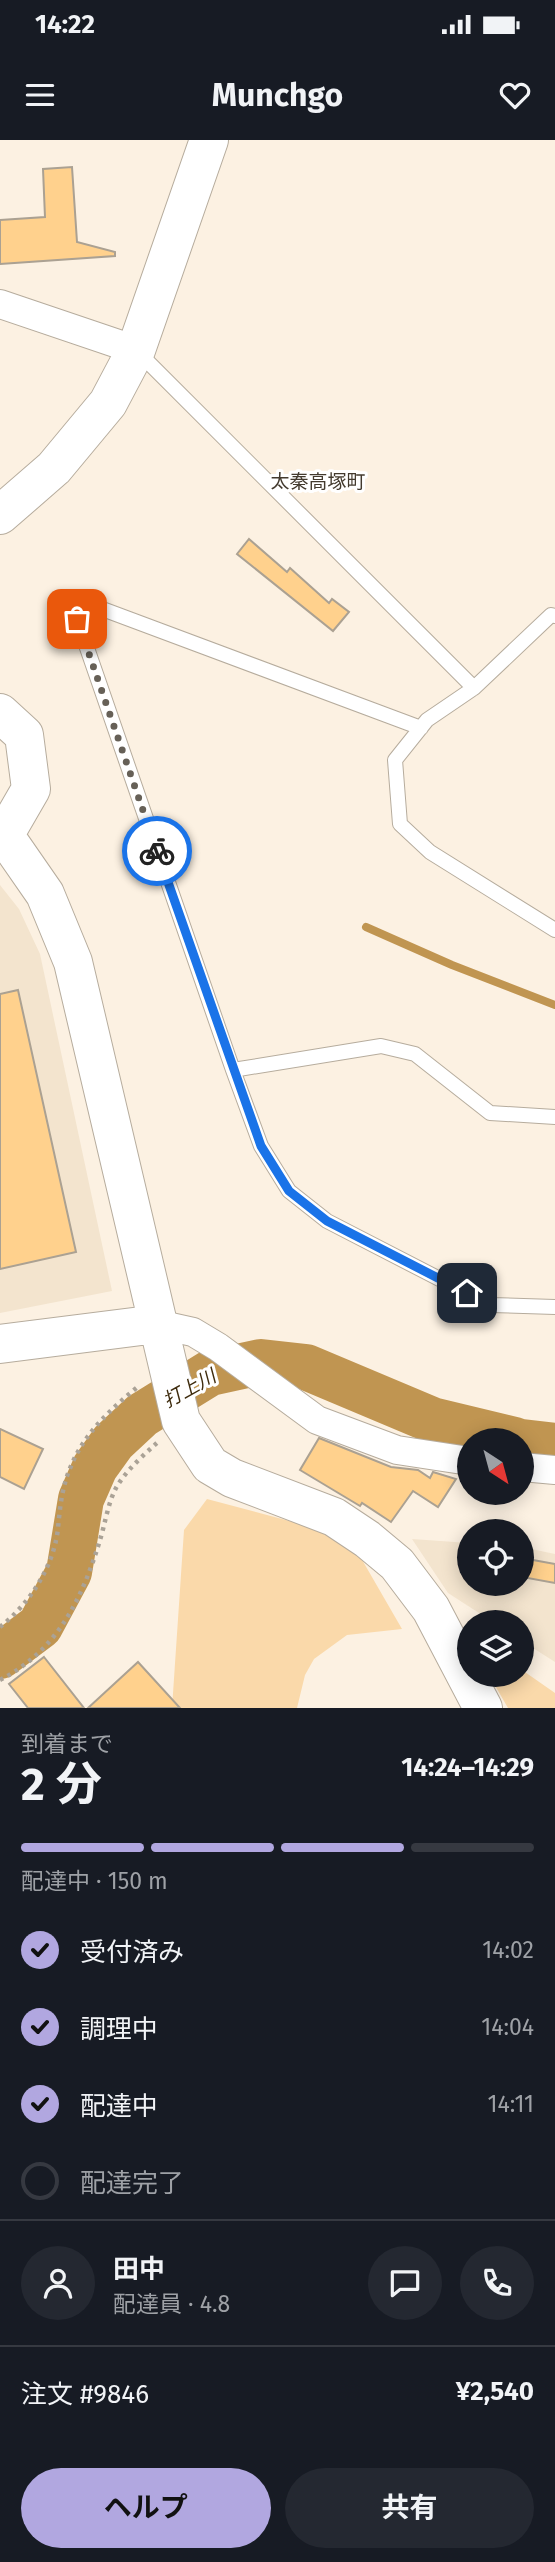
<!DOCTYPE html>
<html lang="ja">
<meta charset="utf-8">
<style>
:root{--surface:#171b24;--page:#242831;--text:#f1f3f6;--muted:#9ea1a6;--line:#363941;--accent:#b1a7e0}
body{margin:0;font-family:"Fira Sans","Noto Sans JP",sans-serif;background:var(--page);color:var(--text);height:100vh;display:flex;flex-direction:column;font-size:26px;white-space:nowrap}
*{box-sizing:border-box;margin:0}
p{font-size:23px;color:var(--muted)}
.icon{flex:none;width:38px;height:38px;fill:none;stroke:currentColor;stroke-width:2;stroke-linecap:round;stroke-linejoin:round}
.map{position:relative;height:1568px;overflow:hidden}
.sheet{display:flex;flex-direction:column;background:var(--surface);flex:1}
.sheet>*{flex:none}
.needle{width:46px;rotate:144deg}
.tools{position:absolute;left:457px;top:1288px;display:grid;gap:14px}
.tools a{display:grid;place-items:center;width:77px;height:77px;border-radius:50%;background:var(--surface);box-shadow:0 4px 18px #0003;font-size:35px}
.pin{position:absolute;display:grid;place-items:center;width:60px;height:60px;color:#fff;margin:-30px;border-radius:14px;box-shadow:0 4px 10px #0006}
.courier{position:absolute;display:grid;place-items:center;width:70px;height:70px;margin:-35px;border:5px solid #1a73e8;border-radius:50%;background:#fff;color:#222;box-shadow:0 2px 9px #0007}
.headline em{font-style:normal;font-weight:700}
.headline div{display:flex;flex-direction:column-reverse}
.headline{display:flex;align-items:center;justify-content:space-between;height:119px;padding:0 21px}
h1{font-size:46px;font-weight:700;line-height:52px}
.bar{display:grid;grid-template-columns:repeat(4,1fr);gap:10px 7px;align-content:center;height:84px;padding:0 21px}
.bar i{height:9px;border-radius:5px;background:var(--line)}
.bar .active{background:var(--accent)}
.bar p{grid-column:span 4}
.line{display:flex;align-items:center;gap:18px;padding:0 21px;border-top:2px solid var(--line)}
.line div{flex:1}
.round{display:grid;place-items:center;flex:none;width:74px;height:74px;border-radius:37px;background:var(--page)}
ol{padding:0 21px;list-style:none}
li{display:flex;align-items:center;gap:21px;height:77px}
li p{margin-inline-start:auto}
li .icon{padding:7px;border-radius:50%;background:var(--accent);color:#111;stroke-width:4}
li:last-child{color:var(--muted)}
li i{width:38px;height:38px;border:4px solid var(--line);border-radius:50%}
.primary-button{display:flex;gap:14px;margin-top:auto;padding:14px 21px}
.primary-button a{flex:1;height:80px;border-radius:42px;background:var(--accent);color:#111;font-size:28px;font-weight:700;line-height:80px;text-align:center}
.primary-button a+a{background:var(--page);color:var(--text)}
.status{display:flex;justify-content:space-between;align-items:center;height:49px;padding:0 35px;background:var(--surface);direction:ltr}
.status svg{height:19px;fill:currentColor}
header{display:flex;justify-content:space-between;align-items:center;height:91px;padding:0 21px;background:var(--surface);font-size:32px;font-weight:700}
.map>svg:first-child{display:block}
.built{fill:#f3e4ce}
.green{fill:#fad9aa}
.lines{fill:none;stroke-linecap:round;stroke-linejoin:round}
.stream{stroke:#c09551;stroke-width:8}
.river{stroke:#c09551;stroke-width:46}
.building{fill:#ffd18d;stroke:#aba192;stroke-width:2}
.lane-casing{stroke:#b6ac9d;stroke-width:16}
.street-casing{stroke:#b6ac9d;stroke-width:30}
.secondary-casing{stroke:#b6ac9d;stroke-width:40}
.path{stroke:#aaa296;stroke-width:4.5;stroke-dasharray:3.5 5;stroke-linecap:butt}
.lane{stroke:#fff;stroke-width:14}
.street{stroke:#fff;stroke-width:28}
.secondary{stroke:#fff;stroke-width:38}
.done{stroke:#666057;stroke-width:7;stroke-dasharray:0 12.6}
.route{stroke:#1a73e8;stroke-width:9}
.labels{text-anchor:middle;stroke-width:6;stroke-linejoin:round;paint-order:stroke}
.neighbourhood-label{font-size:19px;fill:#433a2e;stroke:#fff}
.water-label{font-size:19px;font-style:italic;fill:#3f2c0e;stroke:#fff}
</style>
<div class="status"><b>14:22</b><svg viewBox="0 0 49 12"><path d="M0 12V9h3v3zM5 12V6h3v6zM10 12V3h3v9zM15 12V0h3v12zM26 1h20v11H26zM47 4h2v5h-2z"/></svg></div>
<header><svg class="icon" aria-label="menu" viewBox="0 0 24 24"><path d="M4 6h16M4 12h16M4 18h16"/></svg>Munchgo<svg class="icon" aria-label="heart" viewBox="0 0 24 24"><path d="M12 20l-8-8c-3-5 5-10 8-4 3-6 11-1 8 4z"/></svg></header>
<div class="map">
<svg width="555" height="1568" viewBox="0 0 555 1568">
<rect width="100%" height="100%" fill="#fcf1e2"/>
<!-- built -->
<path class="built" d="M0,745L19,769L40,814L112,1151L0,1173Z
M412,1399L469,1403V1444H522V1407L555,1414V1522L522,1501V1482H493L448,1453Z"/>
<!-- green -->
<path class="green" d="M207,1359L323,1390L361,1418L402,1489L347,1495L314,1519L305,1535L297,1568H172L184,1390Z
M522,1530L555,1553V1568H508L489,1535H522Z"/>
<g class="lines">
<!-- stream -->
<path class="stream" d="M366,787L452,825L555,865"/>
<!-- river -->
<path class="river" d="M522,1302L555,1306
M0,1516L40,1486L69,1432L81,1359L95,1327L113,1302L142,1275L210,1233L261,1222L306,1227L432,1280L515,1300"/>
</g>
<!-- building -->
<path class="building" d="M72,27L77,102L115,112V116L0,124V80L45,77L43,29Z
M249,399L287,432L290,428L329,463L332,459L349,472L333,491L237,414Z
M18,850L76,1112L0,1129V854Z
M0,1289L43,1309L24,1349L0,1337Z
M319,1298L391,1327L418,1330L430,1338L433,1332L456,1339L438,1367L413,1351L391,1382L362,1363L360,1366L300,1330Z
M522,1418L555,1424V1443L522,1437Z
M44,1517L84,1568H28L9,1544Z
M138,1522L180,1568H88Z"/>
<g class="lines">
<!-- lane casing -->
<g class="lane-casing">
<path id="lane" d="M137,211L474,548
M555,476L551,475L474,548L427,580L395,620L400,684L430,712L555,790
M421,588L89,464L77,479L233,930L261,1006L289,1051L327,1081L490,1165L555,1167
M233,930L381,906L415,914L490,973L555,977"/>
</g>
<!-- street casing -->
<g class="street-casing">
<path id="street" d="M0,164L136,210
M157,1184L193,1192L218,1207L317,1280L397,1310L469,1321
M522,1327L555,1330"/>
</g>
<!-- secondary casing -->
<g class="secondary-casing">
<path id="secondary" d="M0,375L54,328L108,263L136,210L209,0
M0,573L24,595L31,649L5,694
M0,689L45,754L73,822L181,1281L210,1325L232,1338L334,1377L367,1399L397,1424L431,1469L483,1568
M0,1204L157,1184"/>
</g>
<!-- path -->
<path class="path" d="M0,1487C29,1464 54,1427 58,1388C60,1367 62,1346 71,1326C85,1292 112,1268 140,1245
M0,1540C58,1510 82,1459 100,1400C105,1384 108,1363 116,1348C126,1330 145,1314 160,1300"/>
<!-- lane -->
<use href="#lane" class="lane"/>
<!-- street -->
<use href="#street" class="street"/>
<!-- secondary -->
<use href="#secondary" class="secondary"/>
</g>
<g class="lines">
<!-- done -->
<path class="done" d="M77,479L157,711"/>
<!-- route -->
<path class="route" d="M157,711L261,1006L289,1051L327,1081L467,1153"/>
</g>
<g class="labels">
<!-- neighbourhood labels -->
<g class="neighbourhood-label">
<text x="318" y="348">太秦高塚町</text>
</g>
<!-- water labels -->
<g class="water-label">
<text transform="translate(189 1248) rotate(-29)" y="7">打上川</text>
</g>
</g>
</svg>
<div class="tools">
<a><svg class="needle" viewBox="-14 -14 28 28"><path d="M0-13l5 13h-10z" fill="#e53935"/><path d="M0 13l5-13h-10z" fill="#9ea1a6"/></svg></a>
<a><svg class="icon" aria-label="locate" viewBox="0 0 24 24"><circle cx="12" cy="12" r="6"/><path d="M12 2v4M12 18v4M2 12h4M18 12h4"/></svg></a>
<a><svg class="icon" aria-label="layers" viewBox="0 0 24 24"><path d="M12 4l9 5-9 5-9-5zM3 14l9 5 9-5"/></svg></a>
</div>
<div class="pin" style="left:77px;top:479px;background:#ea580c"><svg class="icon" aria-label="bag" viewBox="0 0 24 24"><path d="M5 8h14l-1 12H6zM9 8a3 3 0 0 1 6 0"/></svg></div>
<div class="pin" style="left:467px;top:1153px;background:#1f2937"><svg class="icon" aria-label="home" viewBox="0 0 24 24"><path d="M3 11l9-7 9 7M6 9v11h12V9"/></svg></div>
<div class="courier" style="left:157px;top:711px"><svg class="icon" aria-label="bike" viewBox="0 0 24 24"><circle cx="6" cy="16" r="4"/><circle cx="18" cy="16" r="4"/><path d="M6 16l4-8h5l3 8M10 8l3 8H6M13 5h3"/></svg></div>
</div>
<section class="sheet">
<div class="headline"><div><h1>2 分</h1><p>到着まで</p></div><em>14:24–14:29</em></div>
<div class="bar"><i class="active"></i><i class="active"></i><i class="active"></i><i></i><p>配達中 · 150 m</p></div>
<ol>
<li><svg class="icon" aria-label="check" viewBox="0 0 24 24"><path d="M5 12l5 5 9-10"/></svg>受付済み<p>14:02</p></li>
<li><svg class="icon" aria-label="check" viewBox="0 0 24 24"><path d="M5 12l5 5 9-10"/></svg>調理中<p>14:04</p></li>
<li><svg class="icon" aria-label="check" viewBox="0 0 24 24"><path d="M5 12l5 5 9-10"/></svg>配達中<p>14:11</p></li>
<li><i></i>配達完了</li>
</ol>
<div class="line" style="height:126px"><a class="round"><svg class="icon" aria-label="person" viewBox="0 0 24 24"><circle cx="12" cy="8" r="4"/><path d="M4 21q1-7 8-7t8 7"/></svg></a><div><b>田中</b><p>配達員 · 4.8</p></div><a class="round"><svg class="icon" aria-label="chat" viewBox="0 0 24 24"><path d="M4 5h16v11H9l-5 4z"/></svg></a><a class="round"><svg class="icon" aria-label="phone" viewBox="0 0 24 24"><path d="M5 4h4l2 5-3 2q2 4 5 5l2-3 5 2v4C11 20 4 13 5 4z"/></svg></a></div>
<div class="line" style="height:91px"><div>注文 #9846</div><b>¥2,540</b></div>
<div class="primary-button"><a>ヘルプ</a><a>共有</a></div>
</section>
